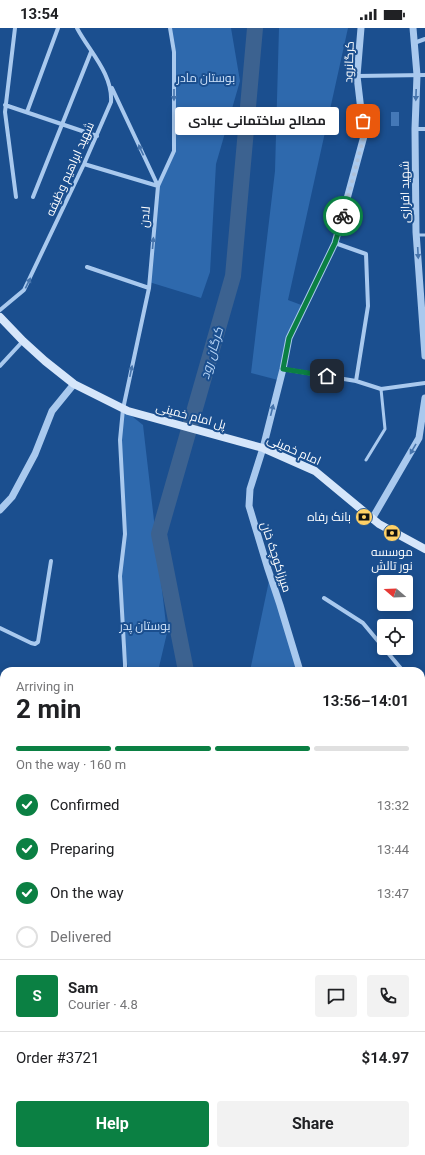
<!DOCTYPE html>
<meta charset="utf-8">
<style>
:root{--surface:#fff;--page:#f2f2f2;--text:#202124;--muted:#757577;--line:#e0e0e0;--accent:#0b8043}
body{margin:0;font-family:Roboto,Cairo,sans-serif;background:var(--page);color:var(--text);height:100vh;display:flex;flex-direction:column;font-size:15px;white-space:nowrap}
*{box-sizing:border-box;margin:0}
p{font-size:13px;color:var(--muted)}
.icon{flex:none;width:22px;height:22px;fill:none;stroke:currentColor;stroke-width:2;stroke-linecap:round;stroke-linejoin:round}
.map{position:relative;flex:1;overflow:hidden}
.details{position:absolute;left:0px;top:639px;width:425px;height:488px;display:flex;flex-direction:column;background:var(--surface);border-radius:12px 12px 0 0;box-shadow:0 2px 10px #0003}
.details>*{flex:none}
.needle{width:26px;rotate:289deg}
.tools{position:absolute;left:377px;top:547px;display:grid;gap:8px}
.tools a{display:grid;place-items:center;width:36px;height:36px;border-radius:4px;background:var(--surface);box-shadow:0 2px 10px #0003;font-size:20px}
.pin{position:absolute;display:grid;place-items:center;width:34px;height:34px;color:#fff;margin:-17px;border-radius:8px;box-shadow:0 2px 6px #0006}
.courier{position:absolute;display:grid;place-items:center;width:40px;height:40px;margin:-20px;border:3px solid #0b8043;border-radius:50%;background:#fff;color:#222;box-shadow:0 1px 5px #0007}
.bubble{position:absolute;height:28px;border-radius:4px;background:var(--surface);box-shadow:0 2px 10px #0003;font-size:13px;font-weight:700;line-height:28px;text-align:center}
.overview em{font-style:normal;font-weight:700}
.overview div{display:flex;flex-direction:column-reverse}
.overview{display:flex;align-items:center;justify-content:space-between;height:68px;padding:0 16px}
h1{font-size:26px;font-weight:700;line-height:30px}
.bar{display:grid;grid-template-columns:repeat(4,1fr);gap:6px 4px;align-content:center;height:48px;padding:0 16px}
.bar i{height:5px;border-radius:3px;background:var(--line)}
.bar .on{background:var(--accent)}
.bar p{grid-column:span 4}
.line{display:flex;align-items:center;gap:10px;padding:0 16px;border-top:1px solid var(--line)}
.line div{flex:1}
.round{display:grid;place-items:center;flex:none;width:42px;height:42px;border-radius:4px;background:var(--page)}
ol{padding:0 16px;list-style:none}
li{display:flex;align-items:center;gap:12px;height:44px}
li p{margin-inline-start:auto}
li .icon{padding:4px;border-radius:50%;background:var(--accent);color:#fff;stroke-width:4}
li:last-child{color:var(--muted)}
li i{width:22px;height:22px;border:2px solid var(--line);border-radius:50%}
.action{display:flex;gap:8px;margin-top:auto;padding:8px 16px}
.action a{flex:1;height:46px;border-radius:4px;background:var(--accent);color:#fff;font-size:16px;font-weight:700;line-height:46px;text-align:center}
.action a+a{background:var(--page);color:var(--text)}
.status{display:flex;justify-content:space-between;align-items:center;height:28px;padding:0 20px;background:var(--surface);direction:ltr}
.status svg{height:11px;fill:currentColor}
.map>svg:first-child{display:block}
.green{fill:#2e69ad}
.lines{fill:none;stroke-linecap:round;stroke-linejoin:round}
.river{stroke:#3c6290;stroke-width:16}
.building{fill:#4478b7}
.service{stroke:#a9c9ee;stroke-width:3}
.minor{stroke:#a9c9ee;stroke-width:4}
.tertiary{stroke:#a9c9ee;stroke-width:7}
.secondary{stroke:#d6e6fa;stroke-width:8}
.oneway{fill:#4674ac}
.done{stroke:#afc1d8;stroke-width:4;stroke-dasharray:0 7.2}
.route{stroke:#0b8043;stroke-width:5}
.labels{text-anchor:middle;stroke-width:4;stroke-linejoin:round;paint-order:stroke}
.street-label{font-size:12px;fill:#fff;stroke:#1b4f8f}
.park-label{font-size:12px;fill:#cfe3fa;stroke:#1b4f8f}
.poi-label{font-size:12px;fill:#fff;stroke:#1b4f8f;text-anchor:end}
.water-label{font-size:13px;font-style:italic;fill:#b5d3f5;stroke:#1b4f8f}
</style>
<div class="status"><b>13:54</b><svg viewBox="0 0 49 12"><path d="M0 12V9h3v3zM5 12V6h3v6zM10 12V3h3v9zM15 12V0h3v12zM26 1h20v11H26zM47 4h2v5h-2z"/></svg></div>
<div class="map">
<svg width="425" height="1127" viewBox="0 0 425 1127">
<rect width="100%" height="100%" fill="#1b4f8f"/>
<!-- green -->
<path class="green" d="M170,0H231L240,53L216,136L210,244L201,270L149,254L158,158L174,123V24Z
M279,0H348L288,272L304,278L289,309L278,352L251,345L275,143Z
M123,381L143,397L167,605L159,639V643H129L127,636L121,548L125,506L120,412Z
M270,548L300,643H250Z"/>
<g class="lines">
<!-- river -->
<path class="river" d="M186,643L159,506L233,248L255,0
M255,1123V1127"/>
</g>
<!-- building -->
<path class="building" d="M391,84H399V98H391Z
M363,483L370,490L365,495L358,489Z"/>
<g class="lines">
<!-- service -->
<path class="service" d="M417,207H425
M366,432L385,401L381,361
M421,857H425
M0,935L4,934
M421,957L425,956
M0,1044H4"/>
<!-- minor -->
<path class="minor" d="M15,0L5,84L16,169
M414,15L425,11
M357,48L425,47
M112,60L158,158
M5,77L97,108
M27,84L58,0
M415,101H425
M84,136L158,158
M33,169L91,24
M335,215L366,226L368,278L356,353
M87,239L149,260
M0,282L24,262L84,136L111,74C113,46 89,23 77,0
M0,338L23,313
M283,341L356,353L381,361L425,355
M324,570L363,595L403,643
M0,600L31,615L35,616L38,614L51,533
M125,643V636L120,548L125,506L120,412L123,381L149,260L158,158L174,123V24L170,0
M0,990L4,989
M331,1127V1123"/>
<!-- tertiary -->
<path class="tertiary" d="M413,0L417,47L415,101L416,204L425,328
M0,482L12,469L35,426L52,383L74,356
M372,491L419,410L425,370
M300,643L280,577L268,541L249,478L250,461L263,420L283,341L289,310L335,215L364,108L357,48L361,0
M421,665L425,655
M0,698L4,704
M421,1053L425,1054
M61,1123L62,1127"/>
<!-- secondary -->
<path class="secondary" d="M0,289L23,313L45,333L74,356L128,383L263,420L315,443L379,496L425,521"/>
</g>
<!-- one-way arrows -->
<defs><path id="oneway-solid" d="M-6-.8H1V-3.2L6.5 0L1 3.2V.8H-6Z"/></defs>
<g class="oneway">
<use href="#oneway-solid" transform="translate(174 67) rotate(90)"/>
<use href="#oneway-solid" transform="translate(416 67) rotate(92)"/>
<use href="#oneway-solid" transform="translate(141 122) rotate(-115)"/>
<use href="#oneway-solid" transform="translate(153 215) rotate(-85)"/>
<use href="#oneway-solid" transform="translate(418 225) rotate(87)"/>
<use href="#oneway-solid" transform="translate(28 255) rotate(-64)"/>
<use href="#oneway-solid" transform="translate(131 343) rotate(-78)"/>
<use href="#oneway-solid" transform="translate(272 382) rotate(-76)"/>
<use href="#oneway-solid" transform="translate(413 421) rotate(120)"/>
</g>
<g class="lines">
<!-- done -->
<path class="done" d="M343,188L364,108L363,93"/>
<!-- route -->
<path class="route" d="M327,348L283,341L289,310L335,215L343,188"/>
</g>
<!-- icons -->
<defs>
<g id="bank-disc" transform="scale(0.9)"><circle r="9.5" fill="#ffd166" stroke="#1b4f8f"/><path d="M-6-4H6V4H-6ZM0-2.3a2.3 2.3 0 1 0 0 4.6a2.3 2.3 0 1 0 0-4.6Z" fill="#111"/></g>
</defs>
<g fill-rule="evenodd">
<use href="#bank-disc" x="364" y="489"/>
<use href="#bank-disc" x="392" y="505"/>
</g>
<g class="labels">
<!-- street labels -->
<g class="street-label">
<text transform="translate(349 34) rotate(-88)" y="4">کرگانرود</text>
<text transform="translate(70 141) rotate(-66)" y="4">شهید ابراهیم وظیفه</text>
<text transform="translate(405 164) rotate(-91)" y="4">شهید افرازی</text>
<text transform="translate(145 189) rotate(-85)" y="4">لادن</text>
<text transform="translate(191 388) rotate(15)" y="4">پل امام خمینی</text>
<text transform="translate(294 422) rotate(24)" y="4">امام خمینی</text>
<text transform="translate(276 529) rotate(72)" y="4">میرزاکوچک خان</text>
</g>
<!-- park labels -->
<g class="park-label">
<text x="206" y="54">بوستان مادر</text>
<text x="145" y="602">بوستان پدر</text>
</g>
<!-- poi labels -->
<g class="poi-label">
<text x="351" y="493">بانک رفاه</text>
<text x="392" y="528" text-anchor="middle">موسسه<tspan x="392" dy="14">نور تالش</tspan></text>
</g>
<!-- water labels -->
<g class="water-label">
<text transform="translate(211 325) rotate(-74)" y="5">کرگان رود</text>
</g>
</g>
</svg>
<div class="tools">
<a><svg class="needle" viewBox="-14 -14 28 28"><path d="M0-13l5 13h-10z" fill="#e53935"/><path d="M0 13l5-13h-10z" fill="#757577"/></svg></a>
<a><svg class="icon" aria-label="locate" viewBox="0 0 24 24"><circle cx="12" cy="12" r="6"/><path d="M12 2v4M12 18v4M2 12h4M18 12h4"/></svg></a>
</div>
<div class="pin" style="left:363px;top:93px;background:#ea580c"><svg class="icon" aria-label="bag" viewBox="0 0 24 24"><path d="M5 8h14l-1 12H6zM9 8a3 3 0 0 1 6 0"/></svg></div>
<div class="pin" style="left:327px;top:348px;background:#1f2937"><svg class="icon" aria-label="home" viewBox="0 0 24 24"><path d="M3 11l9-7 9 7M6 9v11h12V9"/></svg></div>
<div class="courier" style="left:343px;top:188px"><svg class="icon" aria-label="bike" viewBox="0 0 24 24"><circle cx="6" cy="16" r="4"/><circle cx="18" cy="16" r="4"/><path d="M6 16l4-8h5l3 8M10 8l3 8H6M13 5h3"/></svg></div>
<div class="bubble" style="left:175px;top:79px;width:164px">مصالح ساختمانی عبادی</div>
<section class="details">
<div class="overview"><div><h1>2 min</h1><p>Arriving in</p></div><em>13:56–14:01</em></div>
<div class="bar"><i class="on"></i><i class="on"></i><i class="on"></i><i></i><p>On the way · 160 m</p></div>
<ol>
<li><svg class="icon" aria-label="check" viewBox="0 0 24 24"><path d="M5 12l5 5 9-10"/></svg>Confirmed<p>13:32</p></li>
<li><svg class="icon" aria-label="check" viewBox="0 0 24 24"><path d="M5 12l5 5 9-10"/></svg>Preparing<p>13:44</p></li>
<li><svg class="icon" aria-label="check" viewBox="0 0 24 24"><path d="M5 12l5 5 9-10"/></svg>On the way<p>13:47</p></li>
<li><i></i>Delivered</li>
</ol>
<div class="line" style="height:72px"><b class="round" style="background:var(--accent);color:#fff">S</b><div><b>Sam</b><p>Courier · 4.8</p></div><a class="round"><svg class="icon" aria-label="chat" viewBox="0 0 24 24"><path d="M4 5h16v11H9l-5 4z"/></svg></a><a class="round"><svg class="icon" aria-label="phone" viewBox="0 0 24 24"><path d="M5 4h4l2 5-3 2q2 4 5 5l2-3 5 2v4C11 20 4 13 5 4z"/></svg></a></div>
<div class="line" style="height:52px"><div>Order #3721</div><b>$14.97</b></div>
<div class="action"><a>Help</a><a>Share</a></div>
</section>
</div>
